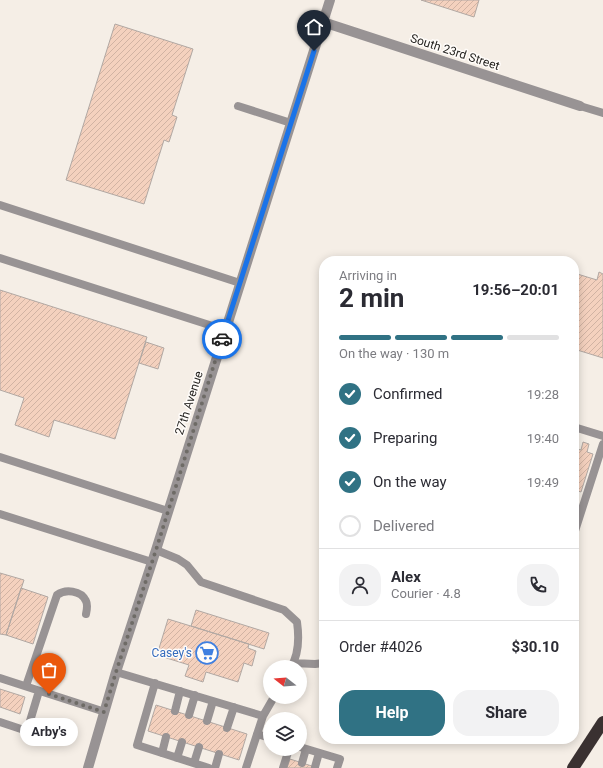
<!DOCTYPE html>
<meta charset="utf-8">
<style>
:root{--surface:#fff;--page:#f2f2f3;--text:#2b2b33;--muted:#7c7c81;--line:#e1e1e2;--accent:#307284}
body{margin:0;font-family:Roboto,sans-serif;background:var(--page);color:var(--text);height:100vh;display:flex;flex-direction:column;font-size:15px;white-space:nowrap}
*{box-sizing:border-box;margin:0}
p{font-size:13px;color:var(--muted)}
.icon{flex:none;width:22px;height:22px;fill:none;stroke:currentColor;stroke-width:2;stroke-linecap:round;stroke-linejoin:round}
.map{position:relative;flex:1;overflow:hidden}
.panel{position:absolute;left:319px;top:256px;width:260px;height:488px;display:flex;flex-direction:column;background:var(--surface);border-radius:16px;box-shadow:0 2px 10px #0003}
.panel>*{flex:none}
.needle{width:26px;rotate:287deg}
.buttons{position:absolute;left:263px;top:660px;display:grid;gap:8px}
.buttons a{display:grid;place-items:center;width:44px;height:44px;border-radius:50%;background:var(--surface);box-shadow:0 2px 10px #0003;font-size:20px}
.pin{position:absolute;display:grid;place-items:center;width:34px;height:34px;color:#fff;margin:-41px -17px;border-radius:50% 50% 50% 0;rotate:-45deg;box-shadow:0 0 4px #0007}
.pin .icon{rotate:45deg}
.courier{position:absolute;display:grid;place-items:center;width:40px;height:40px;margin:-20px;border:3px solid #1a73e8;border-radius:50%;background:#fff;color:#222;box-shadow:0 1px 5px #0007}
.bubble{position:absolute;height:28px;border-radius:14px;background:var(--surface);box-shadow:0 2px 10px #0003;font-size:13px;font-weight:700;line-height:28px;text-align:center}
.head em{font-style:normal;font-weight:700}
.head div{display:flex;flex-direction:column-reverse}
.head{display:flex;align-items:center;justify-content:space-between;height:68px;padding:0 20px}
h1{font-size:26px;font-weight:700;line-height:30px}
.bar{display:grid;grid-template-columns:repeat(4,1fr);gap:6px 4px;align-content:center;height:48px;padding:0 20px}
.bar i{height:5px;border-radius:3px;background:var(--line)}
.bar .active{background:var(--accent)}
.bar p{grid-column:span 4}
.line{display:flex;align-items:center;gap:10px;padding:0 20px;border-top:1px solid var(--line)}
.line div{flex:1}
.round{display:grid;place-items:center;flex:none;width:42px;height:42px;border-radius:16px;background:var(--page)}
ol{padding:0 20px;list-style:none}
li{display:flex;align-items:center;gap:12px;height:44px}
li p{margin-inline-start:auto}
li .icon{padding:4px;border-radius:50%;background:var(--accent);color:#fff;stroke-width:4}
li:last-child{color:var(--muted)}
li i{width:22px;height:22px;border:2px solid var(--line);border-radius:50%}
.button{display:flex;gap:8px;margin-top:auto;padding:8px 20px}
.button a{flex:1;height:46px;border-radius:16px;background:var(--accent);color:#fff;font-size:16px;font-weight:700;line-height:46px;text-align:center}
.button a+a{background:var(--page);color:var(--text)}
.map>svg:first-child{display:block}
.building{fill:url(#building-hatch);stroke:#b1a8a3}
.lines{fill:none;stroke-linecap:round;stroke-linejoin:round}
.lane{stroke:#989394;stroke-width:8}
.street{stroke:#989394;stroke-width:10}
.highway{stroke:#3a3131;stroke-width:12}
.done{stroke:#6e6b66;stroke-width:4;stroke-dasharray:0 7.2}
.route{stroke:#1a73e8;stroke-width:5}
.labels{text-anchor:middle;stroke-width:3;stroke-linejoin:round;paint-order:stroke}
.street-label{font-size:12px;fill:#262421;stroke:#fffcf9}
.shop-label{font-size:12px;fill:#366cbe;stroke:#fffcf9;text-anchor:end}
</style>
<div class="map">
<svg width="603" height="768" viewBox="0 0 603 768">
<defs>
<pattern id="building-hatch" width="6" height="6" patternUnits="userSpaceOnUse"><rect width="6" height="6" fill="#f4d1be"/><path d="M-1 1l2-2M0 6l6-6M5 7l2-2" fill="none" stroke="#d1b3a3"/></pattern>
</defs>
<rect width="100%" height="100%" fill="#f5eee6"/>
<!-- building -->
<path class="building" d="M421,0H479L474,17Z
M115,24L193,49L172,115L177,117L169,142L164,140L144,204L66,180Z
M599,272L603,274V358L574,349V273L597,280Z
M0,290L147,337L115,439L54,420L49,437L15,425L24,398L0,390Z
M146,342L164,348L158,369L139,363Z
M583,442L589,444L587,452L593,454L581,492L575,490L574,494V448L581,450Z
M0,573L24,580L6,635L0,634Z
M21,588L48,597L33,644L6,635Z
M196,610L269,633L264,649L191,626Z
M168,619L249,644L248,648L256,651L252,666L244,663L238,682L206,672L203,682L185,676L189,665L157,655Z
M0,689L25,697L20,714L0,707Z
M156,705L247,734L239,760L148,731Z
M290,759L318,768H287Z"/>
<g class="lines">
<!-- lane -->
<path class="lane" d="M238,106L291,123
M580,106L603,113
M0,205L240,283
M0,258L225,330
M574,427L603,436
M0,457L168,511
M0,514L152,562
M574,534L603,444
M156,550L178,559L187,565L201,582L284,610L297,622C299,636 299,654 291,667
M293,663L315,664L324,663
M116,672L263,716L246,768
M0,678L105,712
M155,683L137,745L209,768
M26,686L57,595C65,589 81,590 86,601C88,605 87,609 86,614
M175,711L180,691
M189,715L195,695
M263,716L274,697
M207,721L213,701
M0,722L27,731L39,691
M227,728L234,707
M257,734L270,738
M300,747L340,759L337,768
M162,753L166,737
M177,758L182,742
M194,763L199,747
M302,763L306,749
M315,767L319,753
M215,768L219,754
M283,768L289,749"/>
<!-- street -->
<path class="street" d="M323,22L580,106
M88,768L116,672L156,550L330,0"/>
<!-- highway -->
<path class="highway" d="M573,768L603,722"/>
</g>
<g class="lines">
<!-- done -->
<path class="done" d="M49,694L104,712L116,672L156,550L222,339"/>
<!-- route -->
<path class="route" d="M222,339L314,51"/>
</g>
<!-- icons -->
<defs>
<g id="supermarket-ring" transform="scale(1.15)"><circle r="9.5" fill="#fffcf9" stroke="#3f7fe0" stroke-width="1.5"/><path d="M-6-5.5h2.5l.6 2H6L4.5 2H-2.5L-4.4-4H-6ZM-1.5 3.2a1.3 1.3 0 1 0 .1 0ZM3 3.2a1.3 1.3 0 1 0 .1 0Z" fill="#3f7fe0"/></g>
</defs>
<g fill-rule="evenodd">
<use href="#supermarket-ring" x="207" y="653"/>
</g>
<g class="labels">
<!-- street labels -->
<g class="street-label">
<text transform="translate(455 52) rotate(18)" y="4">South 23rd Street</text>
<text transform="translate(189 403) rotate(-72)" y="4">27th Avenue</text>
</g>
<!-- shop labels -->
<g class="shop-label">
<text x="192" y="657">Casey's</text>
</g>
</g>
</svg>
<div class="buttons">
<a><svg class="needle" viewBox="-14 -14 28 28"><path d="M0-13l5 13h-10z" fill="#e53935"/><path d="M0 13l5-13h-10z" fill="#7c7c81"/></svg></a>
<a><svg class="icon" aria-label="layers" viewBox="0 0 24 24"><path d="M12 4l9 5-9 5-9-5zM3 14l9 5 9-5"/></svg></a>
</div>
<div class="pin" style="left:49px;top:694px;background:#ea580c"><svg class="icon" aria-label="bag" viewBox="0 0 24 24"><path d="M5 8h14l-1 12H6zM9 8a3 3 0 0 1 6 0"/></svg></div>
<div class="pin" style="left:314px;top:51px;background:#1f2937"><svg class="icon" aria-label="home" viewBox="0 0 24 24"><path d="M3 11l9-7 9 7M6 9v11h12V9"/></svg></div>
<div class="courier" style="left:222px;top:339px"><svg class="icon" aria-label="car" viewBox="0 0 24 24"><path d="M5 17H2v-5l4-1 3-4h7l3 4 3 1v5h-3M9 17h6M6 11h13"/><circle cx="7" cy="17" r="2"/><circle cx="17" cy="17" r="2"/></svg></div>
<div class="bubble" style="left:20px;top:718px;width:58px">Arby's</div>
<section class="panel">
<div class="head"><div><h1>2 min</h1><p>Arriving in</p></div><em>19:56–20:01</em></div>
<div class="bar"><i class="active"></i><i class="active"></i><i class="active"></i><i></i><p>On the way · 130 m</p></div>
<ol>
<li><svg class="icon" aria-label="check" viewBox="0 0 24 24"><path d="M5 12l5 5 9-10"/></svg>Confirmed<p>19:28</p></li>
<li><svg class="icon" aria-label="check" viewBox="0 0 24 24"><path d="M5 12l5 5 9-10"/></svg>Preparing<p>19:40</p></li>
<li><svg class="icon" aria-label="check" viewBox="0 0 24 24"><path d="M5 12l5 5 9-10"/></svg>On the way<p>19:49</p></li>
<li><i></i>Delivered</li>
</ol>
<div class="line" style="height:72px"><a class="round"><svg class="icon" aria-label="person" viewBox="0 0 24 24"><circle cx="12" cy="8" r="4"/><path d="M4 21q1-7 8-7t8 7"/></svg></a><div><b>Alex</b><p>Courier · 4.8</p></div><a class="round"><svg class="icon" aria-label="phone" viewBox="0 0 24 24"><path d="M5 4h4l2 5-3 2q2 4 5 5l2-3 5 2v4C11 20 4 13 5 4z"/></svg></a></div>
<div class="line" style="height:52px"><div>Order #4026</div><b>$30.10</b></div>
<div class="button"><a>Help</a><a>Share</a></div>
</section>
</div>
